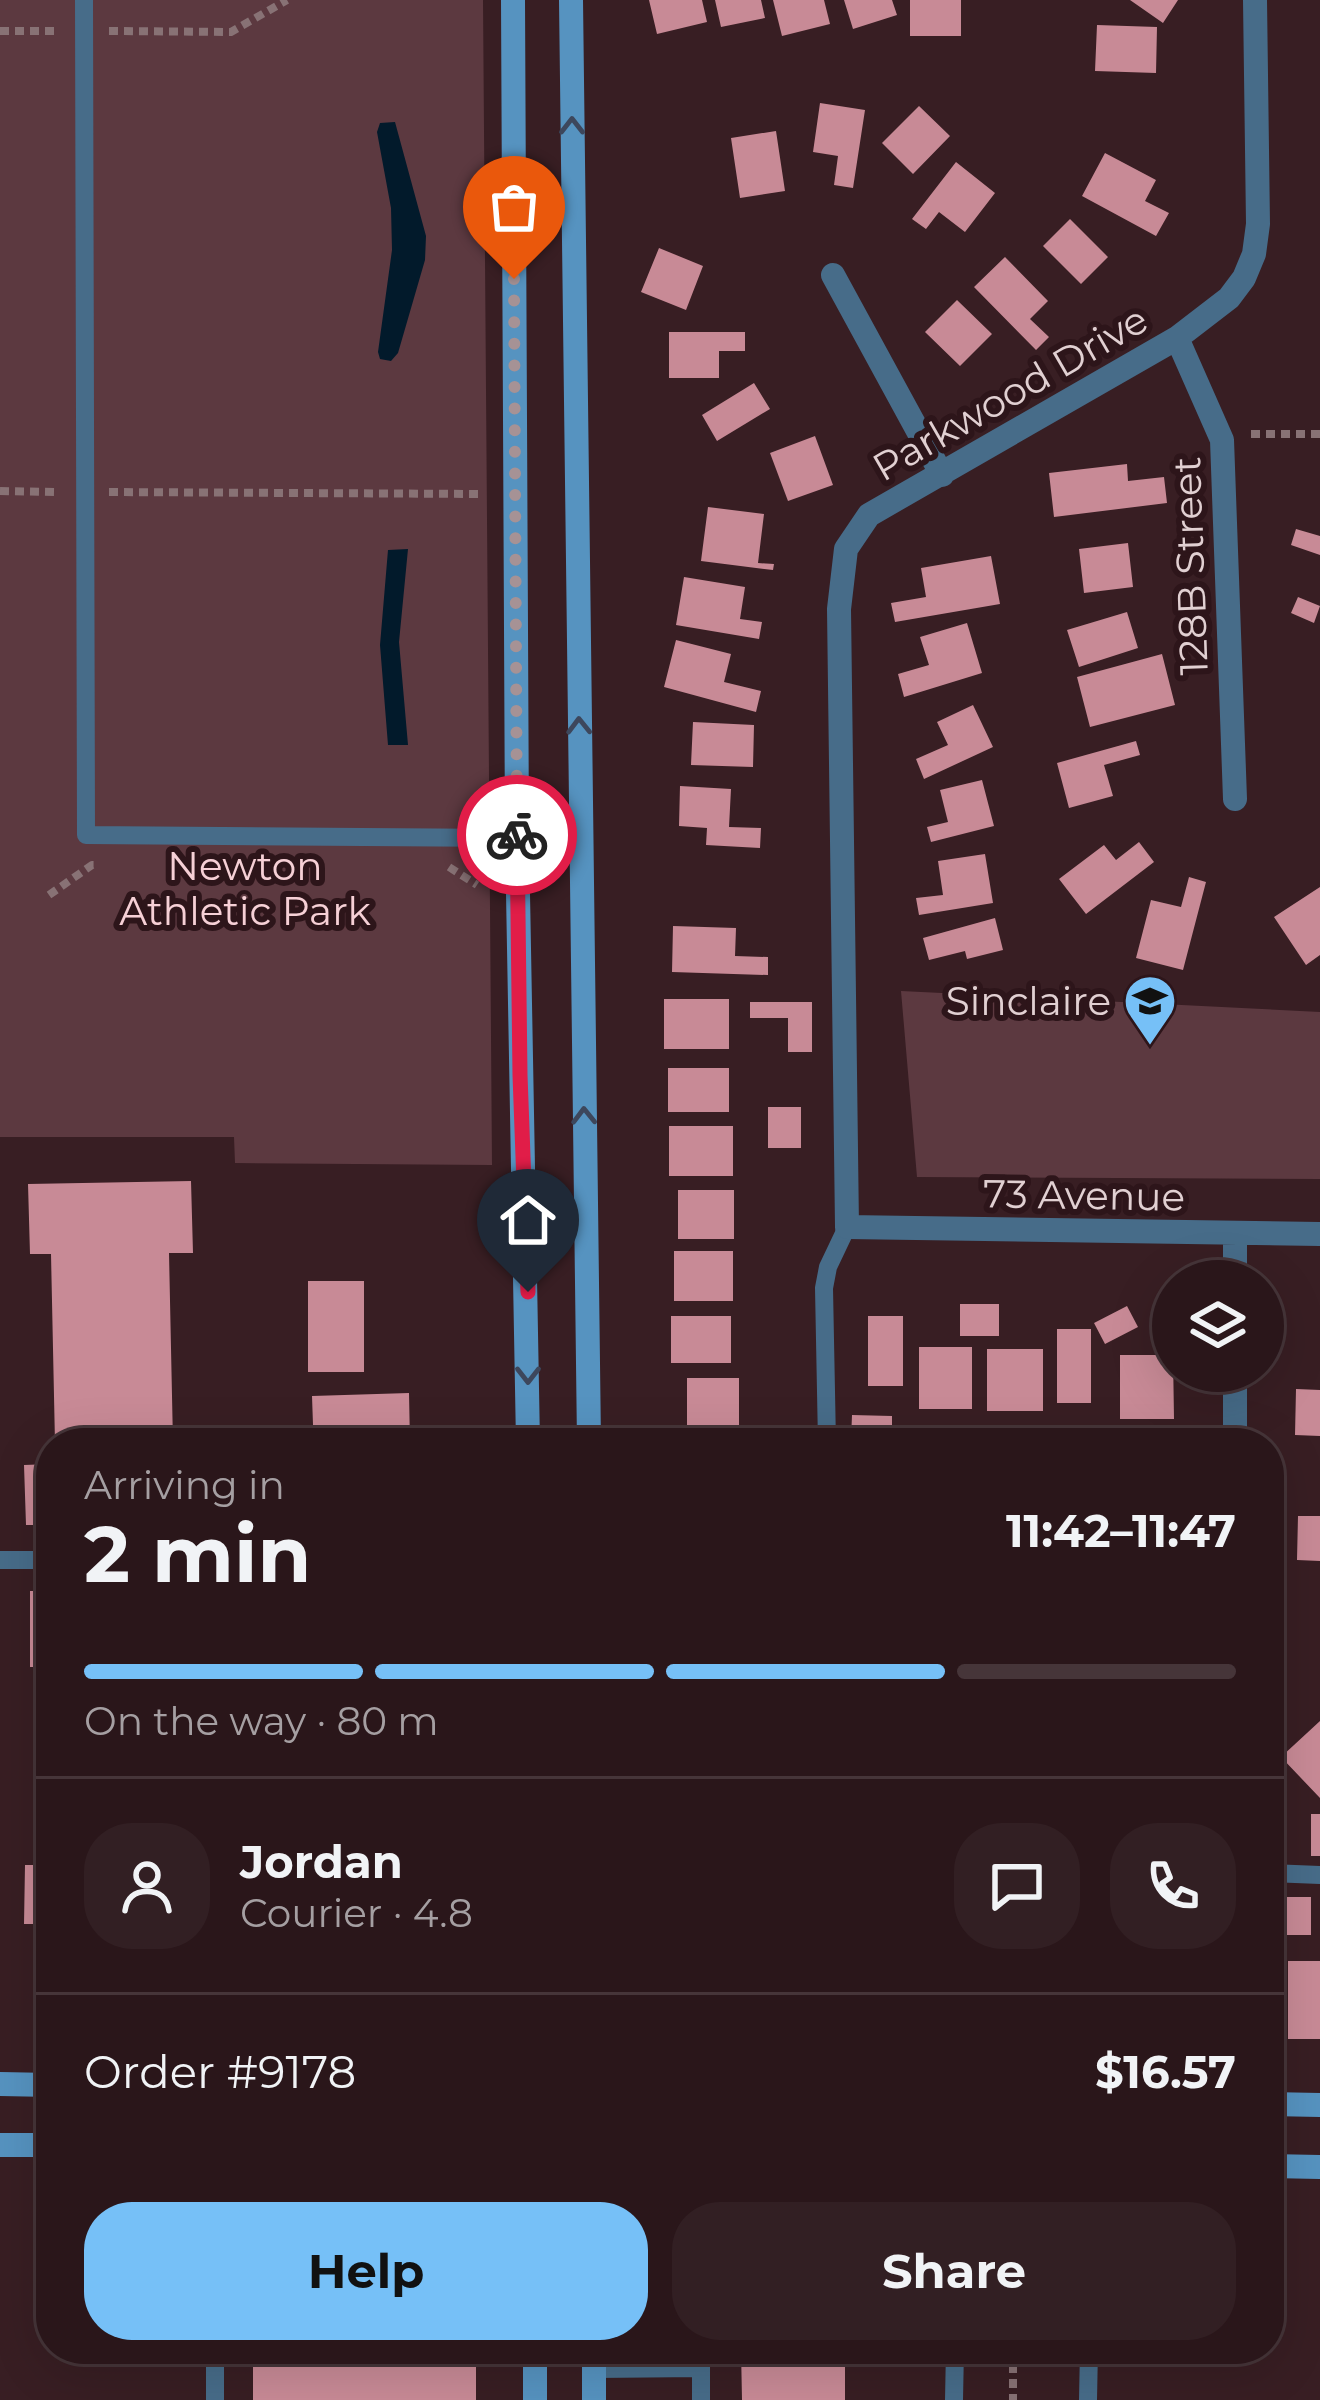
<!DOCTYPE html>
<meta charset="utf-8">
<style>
:root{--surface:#2a161a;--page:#321f23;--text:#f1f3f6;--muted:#a59fa2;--line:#463539;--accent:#76c0f7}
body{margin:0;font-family:Montserrat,sans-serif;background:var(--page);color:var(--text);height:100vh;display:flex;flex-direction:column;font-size:45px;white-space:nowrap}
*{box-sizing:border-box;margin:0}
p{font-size:39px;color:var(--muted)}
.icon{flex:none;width:66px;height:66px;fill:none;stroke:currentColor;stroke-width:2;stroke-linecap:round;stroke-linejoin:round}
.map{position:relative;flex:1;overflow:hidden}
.sheet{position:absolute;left:36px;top:1428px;width:1248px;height:936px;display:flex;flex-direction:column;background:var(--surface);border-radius:48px;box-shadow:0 12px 48px #0002,0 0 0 3px var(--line)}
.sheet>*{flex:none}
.controls{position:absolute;left:1152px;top:1260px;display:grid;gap:24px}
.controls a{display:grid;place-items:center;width:132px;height:132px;border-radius:50%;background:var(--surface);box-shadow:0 12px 48px #0002,0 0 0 3px var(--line);font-size:60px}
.pin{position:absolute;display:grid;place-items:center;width:102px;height:102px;color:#fff;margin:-123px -51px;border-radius:50% 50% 50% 0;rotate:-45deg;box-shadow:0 0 12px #0007}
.pin .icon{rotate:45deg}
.courier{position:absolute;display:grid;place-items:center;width:120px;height:120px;margin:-60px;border:9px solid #e11d48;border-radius:50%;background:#fff;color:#222;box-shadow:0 3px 15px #0007}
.head em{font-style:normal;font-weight:700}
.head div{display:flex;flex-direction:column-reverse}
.head{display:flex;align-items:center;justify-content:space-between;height:204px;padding:0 48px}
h1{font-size:78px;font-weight:700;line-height:90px}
.bar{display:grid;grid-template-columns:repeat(4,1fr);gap:18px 12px;align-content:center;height:144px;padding:0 48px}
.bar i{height:15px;border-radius:9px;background:var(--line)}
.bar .active{background:var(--accent)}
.bar p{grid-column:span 4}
.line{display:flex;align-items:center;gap:30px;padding:0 48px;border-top:3px solid var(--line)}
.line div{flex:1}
.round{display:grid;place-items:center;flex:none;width:126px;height:126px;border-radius:48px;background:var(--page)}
.primary-button{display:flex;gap:24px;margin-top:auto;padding:24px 48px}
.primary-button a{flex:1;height:138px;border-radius:48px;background:var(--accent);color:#111;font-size:48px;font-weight:700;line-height:138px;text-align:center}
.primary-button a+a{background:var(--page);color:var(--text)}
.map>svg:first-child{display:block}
.green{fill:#5c3940}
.water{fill:#021a2b}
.building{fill:#c88a96}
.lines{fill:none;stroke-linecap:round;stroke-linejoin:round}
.path{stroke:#887275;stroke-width:8;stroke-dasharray:9 6;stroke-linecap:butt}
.lane{stroke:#476c89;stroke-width:18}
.street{stroke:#476c89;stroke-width:24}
.secondary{stroke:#5693c0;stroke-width:24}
.oneway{stroke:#3d475c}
.done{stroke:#a69295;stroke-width:12;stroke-dasharray:0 21.6}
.route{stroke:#e11d48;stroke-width:15}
.labels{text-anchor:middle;stroke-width:12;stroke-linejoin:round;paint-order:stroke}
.street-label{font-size:39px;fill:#e1d0d2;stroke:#2d151a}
.park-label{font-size:39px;fill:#f6d0d6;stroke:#2d151a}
.poi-label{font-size:39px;fill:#e1d0d2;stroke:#2d151a;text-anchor:end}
</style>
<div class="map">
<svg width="1320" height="2400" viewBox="0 0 1320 2400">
<rect width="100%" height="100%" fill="#381e23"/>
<!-- green -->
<path class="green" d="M0,0H483L492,1165L235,1163L234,1137H0Z
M901,991L1320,1012V1179L917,1177Z"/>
<!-- water -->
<path class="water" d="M395,122L426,236L425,260L398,353L391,361L380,359L378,352L392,250L391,208L377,132L380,123Z
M408,549L399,642L408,745H388L380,645L388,550Z"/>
<!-- building -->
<path class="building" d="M649,0H702L707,22L657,34Z
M715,0H761L765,18L721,27Z
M773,0H824L830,24L782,36Z
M844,0H892L897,15L853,29Z
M910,0H961V36H910Z
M1130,0H1178L1163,23Z
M1097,25L1157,27L1156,73L1095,71Z
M820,103L865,110L853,188L834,185L838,156L813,152Z
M919,106L950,136L913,174L882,143Z
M776,131L785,191L740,198L731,138Z
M1105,153L1156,180L1145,201L1169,213L1156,236L1082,196Z
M956,162L995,193L965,232L939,212L926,229L912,219Z
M1070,219L1108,257L1081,284L1043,246Z
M659,248L703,266L686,310L641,292Z
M1005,257L1048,301L1030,319L1049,337L1036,350L974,287Z
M957,300L992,334L960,366L925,332Z
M669,332H745V351H719V378H669Z
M754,383L770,409L717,441L702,415Z
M815,436L833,485L788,501L770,453Z
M1127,464L1128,481L1164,477L1167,503L1054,517L1049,473Z
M708,507L764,514L758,563L774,564L773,570L701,561Z
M1296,529L1320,536V555L1291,545Z
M1128,543L1133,587L1084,593L1079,549Z
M991,556L1000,604L895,622L891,603L926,597L921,568Z
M684,577L745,587L740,619L762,622L759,639L676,625Z
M1298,597L1320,606L1314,623L1291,613Z
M1127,612L1138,648L1079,667L1067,630Z
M967,623L982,673L904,697L898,674L929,665L920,637Z
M676,640L731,654L724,682L761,691L756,712L664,687Z
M1162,654L1175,705L1090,727L1077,677Z
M973,705L993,747L924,779L916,759L948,745L937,722Z
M693,722L754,725L753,767L691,765Z
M1136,741L1140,755L1104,765L1113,796L1069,808L1057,763Z
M982,780L994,826L931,842L927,827L948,822L940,790Z
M680,786L731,789L729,827L761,828L760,848L706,845L707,828L679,826Z
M1139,842L1154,862L1086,914L1059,879L1104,845L1116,860Z
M985,854L993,903L919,915L916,898L943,895L938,861Z
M1189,877L1206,882L1183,970L1136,958L1151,900L1181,907Z
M1320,887V955L1306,965L1274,917Z
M995,918L1003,950L967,959L965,951L929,960L923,938Z
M673,926L736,928L735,956L768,957V975L672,972Z
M664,999H729V1049H664Z
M750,1002H812V1052H788V1018H750Z
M668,1068H729V1112H668Z
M768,1107H801V1148H768Z
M669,1126H733V1176H669Z
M191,1181L193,1253H169L173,1443H55L51,1254H30L28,1184Z
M678,1190H734V1239H678Z
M674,1251H733V1301H674Z
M308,1281H364V1372H308Z
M960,1304H999V1336H960Z
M1127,1306L1138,1327L1105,1344L1094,1323Z
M671,1316H731V1363H671Z
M868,1316H903V1386H868Z
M1057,1329H1091V1403H1057Z
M919,1347H972V1409H919Z
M987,1349H1043V1411H987Z
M1120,1355H1173L1174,1419H1120Z
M687,1378H739V1430H687Z
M1296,1389L1320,1390V1436L1295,1435Z
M409,1393L410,1443H295L294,1425H313L312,1396Z
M852,1415L892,1416V1440H851Z
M51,1464V1525H26L24,1465Z
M1298,1516H1320V1561L1297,1560Z
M30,1591H51V1667H30Z
M1320,1721V1798L1281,1757Z
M1311,1814H1320V1856H1311Z
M25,1865H51V1924H24Z
M1269,1897H1311V1935H1269Z
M1288,1961H1320V2039H1288Z
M1269,1967H1278V2031H1269Z
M253,2349H476V2400H253Z
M741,2349H845V2400H742Z"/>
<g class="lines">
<!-- path -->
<path class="path" d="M0,31H58
M109,31L231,32L287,0
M1251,434H1320
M0,491L58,492
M109,492L482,494
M449,867L477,885
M49,895L92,865H99
M1013,2349V2400"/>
<!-- lane -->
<path class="lane" d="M84,0L86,835L517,838
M827,1443L824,1288L828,1267L847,1227
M0,1560H51
M1269,1873L1320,1875
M215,2349V2400
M701,2349V2400
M594,2369L701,2368
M954,2400L955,2349
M1088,2400L1089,2349"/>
<!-- street -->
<path class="street" d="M1255,0L1258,224L1254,254L1244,278L1229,298L1177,338L869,515L846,549L839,609L847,1227L1320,1234
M833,275L942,475
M1177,338L1222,440L1235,799
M1235,1234V1281
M1235,1443V1371"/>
<!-- secondary -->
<path class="secondary" d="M513,0L517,838L528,1443
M571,0L589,1443
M0,2084L51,2085
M1269,2104L1320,2105
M0,2145H51
M1269,2166L1320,2167
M535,2349V2400
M594,2349V2400"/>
</g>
<!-- one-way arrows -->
<defs><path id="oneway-chevron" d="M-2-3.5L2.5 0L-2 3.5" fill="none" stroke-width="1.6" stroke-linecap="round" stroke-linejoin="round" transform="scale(3)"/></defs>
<g class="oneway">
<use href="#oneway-chevron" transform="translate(572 126) rotate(-90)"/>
<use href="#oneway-chevron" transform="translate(579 726) rotate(-91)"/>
<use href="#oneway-chevron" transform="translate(584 1116) rotate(-91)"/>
<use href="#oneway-chevron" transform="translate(528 1375) rotate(90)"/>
</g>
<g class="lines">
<!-- done -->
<path class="done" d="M514,279L517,835"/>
<!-- route -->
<path class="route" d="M517,835L520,1075L528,1292"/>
</g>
<!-- icons -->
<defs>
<g id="school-pin" transform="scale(2.7)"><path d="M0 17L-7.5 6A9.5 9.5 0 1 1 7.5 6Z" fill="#76c0f7" stroke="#2d151a"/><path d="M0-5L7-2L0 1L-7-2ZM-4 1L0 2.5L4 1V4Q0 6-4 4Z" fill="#111"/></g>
</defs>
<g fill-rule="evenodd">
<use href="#school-pin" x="1150" y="1001"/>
</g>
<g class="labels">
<!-- street labels -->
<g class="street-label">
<text transform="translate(1010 393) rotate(-30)" y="14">Parkwood Drive</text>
<text transform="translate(1190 566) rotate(-92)" y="14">128B Street</text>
<text transform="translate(1084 1195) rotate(1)" y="14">73 Avenue</text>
</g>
<!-- park labels -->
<g class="park-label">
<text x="245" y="880">Newton<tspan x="245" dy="45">Athletic Park</tspan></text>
</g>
<!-- poi labels -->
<g class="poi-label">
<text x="1111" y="1015">Sinclaire</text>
</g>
</g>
</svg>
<div class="controls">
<a><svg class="icon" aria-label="layers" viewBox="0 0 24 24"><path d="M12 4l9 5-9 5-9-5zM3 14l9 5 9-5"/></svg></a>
</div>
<div class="pin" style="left:514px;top:279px;background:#ea580c"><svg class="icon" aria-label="bag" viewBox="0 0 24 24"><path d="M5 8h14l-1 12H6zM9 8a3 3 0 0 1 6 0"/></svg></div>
<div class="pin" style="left:528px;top:1292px;background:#1f2937"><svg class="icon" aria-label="home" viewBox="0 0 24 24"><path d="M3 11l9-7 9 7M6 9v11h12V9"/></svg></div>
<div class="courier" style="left:517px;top:835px"><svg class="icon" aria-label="bike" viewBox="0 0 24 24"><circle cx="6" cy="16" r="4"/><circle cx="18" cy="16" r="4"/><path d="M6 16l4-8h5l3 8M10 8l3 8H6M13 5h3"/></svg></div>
<section class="sheet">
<div class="head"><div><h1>2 min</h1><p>Arriving in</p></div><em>11:42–11:47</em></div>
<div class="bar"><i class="active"></i><i class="active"></i><i class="active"></i><i></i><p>On the way · 80 m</p></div>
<div class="line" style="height:216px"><a class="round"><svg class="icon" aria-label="person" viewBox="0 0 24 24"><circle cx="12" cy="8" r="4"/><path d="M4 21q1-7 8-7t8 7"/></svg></a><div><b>Jordan</b><p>Courier · 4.8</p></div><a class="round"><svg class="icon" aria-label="chat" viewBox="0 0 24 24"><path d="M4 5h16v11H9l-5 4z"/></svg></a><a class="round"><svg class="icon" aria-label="phone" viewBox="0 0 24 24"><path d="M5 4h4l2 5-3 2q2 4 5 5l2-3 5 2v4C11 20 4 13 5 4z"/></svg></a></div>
<div class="line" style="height:156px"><div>Order #9178</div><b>$16.57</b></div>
<div class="primary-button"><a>Help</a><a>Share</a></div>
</section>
</div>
